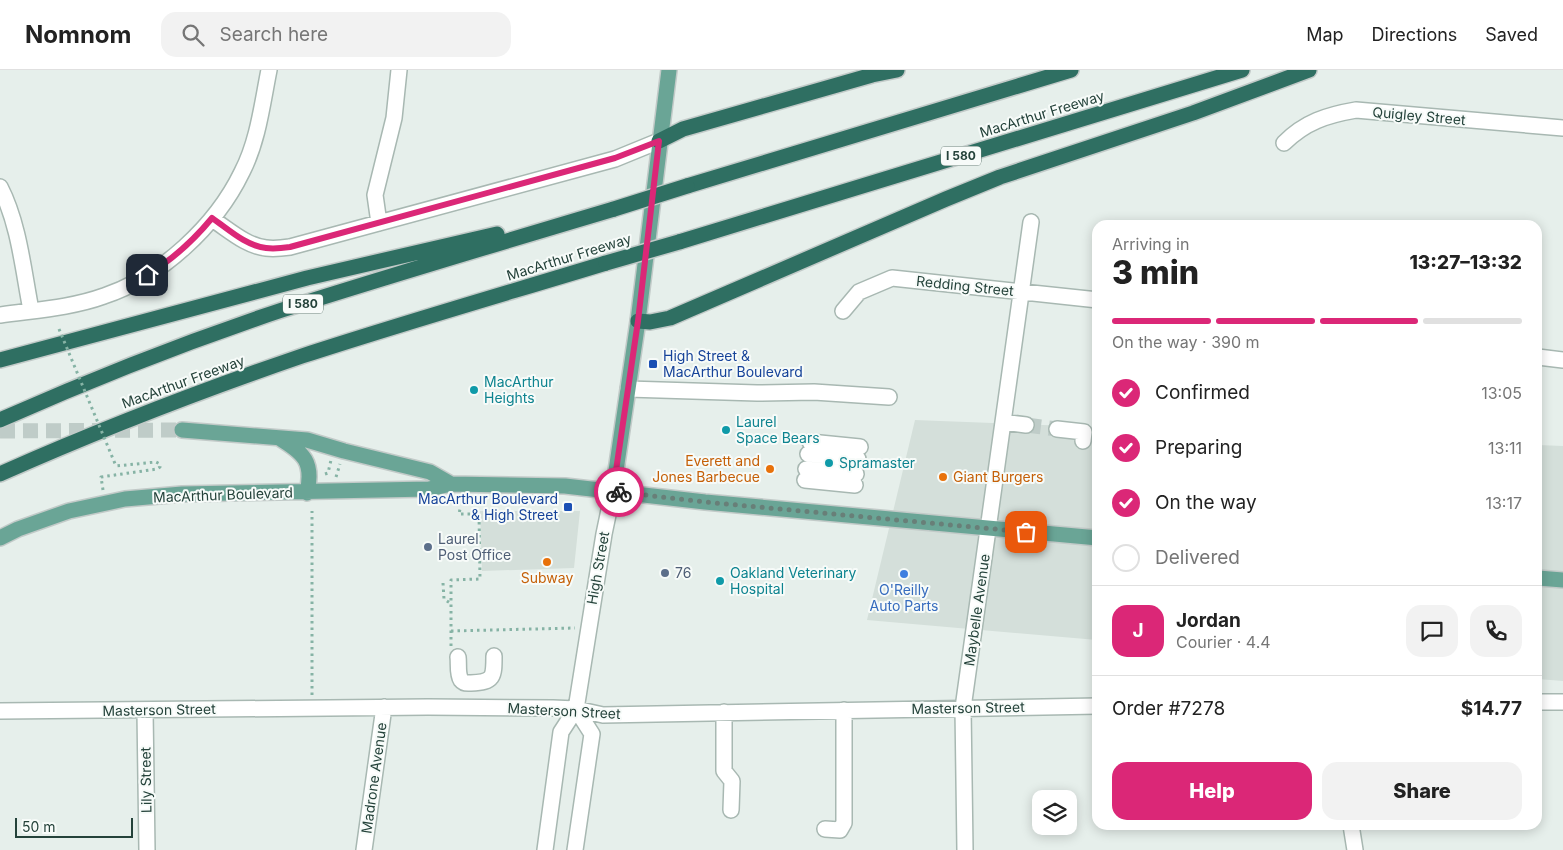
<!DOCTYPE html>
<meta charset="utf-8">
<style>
:root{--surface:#fff;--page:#f2f2f2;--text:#222;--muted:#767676;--line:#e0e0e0;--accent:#db2777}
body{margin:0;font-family:Inter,sans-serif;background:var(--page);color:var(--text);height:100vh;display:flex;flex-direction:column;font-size:19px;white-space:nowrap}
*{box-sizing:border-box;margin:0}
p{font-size:16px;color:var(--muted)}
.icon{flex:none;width:28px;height:28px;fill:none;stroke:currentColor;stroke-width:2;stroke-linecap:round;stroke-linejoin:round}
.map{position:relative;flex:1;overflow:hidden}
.panel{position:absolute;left:1092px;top:150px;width:450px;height:610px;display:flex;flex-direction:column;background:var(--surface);border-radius:15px;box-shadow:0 2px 12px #0003}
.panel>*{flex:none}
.buttons{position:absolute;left:1032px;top:720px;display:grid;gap:10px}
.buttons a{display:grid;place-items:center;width:45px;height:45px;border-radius:10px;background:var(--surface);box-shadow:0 2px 12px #0003;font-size:25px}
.scale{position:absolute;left:15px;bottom:12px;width:118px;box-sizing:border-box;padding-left:5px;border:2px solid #24423a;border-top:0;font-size:14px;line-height:18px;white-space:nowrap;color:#24423a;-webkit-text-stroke:4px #f7fbf9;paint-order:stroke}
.pin{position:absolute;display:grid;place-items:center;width:42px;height:42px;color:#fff;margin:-21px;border-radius:10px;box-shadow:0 2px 8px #0006}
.courier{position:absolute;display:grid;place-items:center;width:50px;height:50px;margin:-25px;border:4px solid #db2777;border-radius:50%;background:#fff;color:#222;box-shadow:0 1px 6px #0007}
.overview em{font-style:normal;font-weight:800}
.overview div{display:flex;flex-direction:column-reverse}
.overview{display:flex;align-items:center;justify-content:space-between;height:85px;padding:0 20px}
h1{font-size:32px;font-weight:800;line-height:38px}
.bar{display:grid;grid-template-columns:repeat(4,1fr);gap:8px 5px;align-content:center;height:60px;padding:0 20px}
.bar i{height:6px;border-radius:4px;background:var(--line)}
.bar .on{background:var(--accent)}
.bar p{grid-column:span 4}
.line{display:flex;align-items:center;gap:12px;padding:0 20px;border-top:1px solid var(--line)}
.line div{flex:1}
.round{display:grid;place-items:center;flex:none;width:52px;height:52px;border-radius:15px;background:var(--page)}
ol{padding:0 20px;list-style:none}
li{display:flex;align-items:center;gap:15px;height:55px}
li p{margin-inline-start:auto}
li .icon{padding:5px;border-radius:50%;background:var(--accent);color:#fff;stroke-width:4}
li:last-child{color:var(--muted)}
li i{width:28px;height:28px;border:2px solid var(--line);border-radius:50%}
.action{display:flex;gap:10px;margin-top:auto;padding:10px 20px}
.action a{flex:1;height:58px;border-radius:15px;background:var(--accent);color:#fff;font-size:20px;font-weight:800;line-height:58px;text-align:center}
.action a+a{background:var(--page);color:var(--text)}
header{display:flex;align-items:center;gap:30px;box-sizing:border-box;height:70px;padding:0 25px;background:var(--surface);border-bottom:1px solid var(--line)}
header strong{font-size:24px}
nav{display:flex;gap:28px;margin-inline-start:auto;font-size:18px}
.search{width:350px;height:45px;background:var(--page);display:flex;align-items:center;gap:12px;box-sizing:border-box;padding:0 18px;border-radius:15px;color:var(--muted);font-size:19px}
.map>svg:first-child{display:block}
.built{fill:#d4dfda}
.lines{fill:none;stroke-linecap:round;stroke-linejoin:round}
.minor-tunnel{stroke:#bfccc8;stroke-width:15;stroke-dasharray:15 8;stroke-linecap:butt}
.major-tunnel{stroke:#bfccc8;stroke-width:15;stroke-dasharray:15 8;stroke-linecap:butt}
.minor-casing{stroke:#a8b8b2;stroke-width:18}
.major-casing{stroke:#c2cac8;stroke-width:18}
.highway-casing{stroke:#c2cac8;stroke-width:18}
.path{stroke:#86b3a5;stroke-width:3;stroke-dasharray:2.5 4;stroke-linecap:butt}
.minor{stroke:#fff;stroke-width:15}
.major{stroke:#6aa596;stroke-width:15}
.highway{stroke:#2f6f62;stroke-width:15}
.highway-bridge-casing{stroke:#c2cac8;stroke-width:18;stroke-linecap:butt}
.path-bridge{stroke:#86b3a5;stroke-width:3;stroke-dasharray:2.5 4;stroke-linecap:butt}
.highway-bridge{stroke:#2f6f62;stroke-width:15}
.done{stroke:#687f78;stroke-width:5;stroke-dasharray:0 9}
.route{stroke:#db2777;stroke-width:6}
.transit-dot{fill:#1a4fb4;stroke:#f7fbf9;stroke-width:2}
.culture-dot{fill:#0f9aa8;stroke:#f7fbf9;stroke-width:2}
.food-dot{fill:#e8710a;stroke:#f7fbf9;stroke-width:2}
.service-dot{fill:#5c6f8a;stroke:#f7fbf9;stroke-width:2}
.shop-dot{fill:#3f7fe0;stroke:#f7fbf9;stroke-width:2}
.labels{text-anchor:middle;stroke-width:4;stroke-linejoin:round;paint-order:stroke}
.shield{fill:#f7fbf9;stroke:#637a73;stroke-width:1}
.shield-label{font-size:12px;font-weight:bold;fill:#24423a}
.street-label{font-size:14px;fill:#24423a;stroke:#f7fbf9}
.transit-label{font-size:14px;fill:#164399;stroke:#f7fbf9;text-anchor:start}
.culture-label{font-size:14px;fill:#0d838f;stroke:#f7fbf9;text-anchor:start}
.food-label{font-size:14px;fill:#c56008;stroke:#f7fbf9;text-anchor:end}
.service-label{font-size:14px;fill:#4e5e75;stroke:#f7fbf9;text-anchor:start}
.shop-label{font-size:14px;fill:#366cbe;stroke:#f7fbf9}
</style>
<header>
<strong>Nomnom</strong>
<div class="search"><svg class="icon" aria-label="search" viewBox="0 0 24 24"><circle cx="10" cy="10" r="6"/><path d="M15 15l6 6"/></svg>Search here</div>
<nav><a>Map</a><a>Directions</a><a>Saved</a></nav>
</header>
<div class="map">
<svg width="1563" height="780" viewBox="0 0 1563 780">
<rect width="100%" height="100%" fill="#e6efeb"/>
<!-- built -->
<path class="built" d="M915,350L1097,357V570L867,550Z
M1538,375L1563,376V611L1538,609Z
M480,441H580L574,498L482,501Z"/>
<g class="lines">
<!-- minor-tunnel -->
<path class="minor-tunnel" d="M1026,355L1057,359"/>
<!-- major-tunnel -->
<path class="major-tunnel" d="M0,361L182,360"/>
<!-- minor casing -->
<g class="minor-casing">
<path id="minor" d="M1284,73C1305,52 1327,45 1356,40L1563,58
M0,117C19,154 23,199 31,240
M212,149C228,159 246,176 266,178C274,179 283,178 290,177L615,89L659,71
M379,153L375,125L394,48L399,0
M843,241L859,222L892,208L1098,230
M0,245C34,240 71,238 104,226C161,207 216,156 242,102C258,71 262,35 269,0
M1538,287L1563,290
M628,319L757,323L814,322L889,327
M1003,352L1026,355
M1057,359L1084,362L1083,371
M810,372L860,377
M808,384L858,389
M806,399L856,404
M805,410L855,415
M458,587C459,593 457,604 461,610C464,614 467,613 471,613C494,612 494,607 494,586
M1538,632H1563
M0,641L428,637L553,638L576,639L603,645L1098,636
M145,641L147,780
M724,642V701L732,711L731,740
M1351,755L1355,780
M825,759L840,760L844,753V640
M364,780L384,637
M545,780L561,662L576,639L604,464L613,421
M575,780L592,664L576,639
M965,780L963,638L1031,152"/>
</g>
<!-- major casing -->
<g class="major-casing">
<path id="major" d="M182,360L307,370L344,381L430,402L451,414
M279,368C304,383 314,392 307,423
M613,421L638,251L669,0
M0,468L18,459L69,441L125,429L182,424L429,419L451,414L565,416L705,432L1098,468
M1538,508L1563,510"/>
</g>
<!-- highway casing -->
<g class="highway-casing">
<path id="highway" d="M659,71L683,59L872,5L897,0
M687,116L1071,0
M679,172L1242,0
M638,251L650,252L670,248L946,129L1000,107L1193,43L1309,0
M0,290L307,208L497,164
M0,350C92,309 186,272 282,240C392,205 503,172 614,139
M0,404C99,360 200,321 302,286C403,253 504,224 606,193"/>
</g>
<!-- path -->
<path class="path" d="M325,404L328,403L331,390
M336,407L340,394
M103,420L101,407L157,399L160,397V394L156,392L116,396
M443,513L444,529L450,533
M451,561L575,558
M451,576V510L480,509L479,444H459L460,439
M312,625V441"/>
<!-- minor -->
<use href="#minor" class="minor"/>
<!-- major -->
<use href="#major" class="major"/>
<!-- highway -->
<use href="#highway" class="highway"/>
<!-- highway-bridge casing -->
<g class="highway-bridge-casing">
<path id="highway-bridge" d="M614,139L687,116
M606,193L679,172"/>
</g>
<!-- path-bridge -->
<path class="path-bridge" d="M59,259L116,396"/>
<!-- highway-bridge -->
<use href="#highway-bridge" class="highway-bridge"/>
</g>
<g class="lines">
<!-- done -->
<path class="done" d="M619,422L705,432L1026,462"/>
<!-- route -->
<path class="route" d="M147,205C172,190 193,171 212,148C228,159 246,176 266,178C274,179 283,178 290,177L615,88L659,71L638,251L613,421L619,422"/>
</g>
<!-- markers -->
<g class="transit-dot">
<rect x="648" y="289" width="10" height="10" rx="2.5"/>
<rect x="563" y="432" width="10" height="10" rx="2.5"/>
</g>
<g class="culture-dot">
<circle cx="474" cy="320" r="5"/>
<circle cx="726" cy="360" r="5"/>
<circle cx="829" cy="393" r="5"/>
<circle cx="720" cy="511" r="5"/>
</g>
<g class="food-dot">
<circle cx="770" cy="399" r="5"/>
<circle cx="943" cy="407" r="5"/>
<circle cx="547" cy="492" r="5"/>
</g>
<g class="service-dot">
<circle cx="428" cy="477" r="5"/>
<circle cx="665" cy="503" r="5"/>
</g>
<circle class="shop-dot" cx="904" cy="504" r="5"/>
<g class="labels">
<!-- shield labels -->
<g class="shield">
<rect x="941" y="76.5" width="40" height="19" rx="4"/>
<rect x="283" y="224.5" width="40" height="19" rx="4"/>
</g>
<g class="shield-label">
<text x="961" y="90">I 580</text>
<text x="303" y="238">I 580</text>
</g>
<!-- street labels -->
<g class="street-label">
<text transform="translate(1042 44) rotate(-17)" y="5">MacArthur Freeway</text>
<text transform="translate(1419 46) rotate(5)" y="5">Quigley Street</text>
<text transform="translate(569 187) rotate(-17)" y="5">MacArthur Freeway</text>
<text transform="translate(965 216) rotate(6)" y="5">Redding Street</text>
<text transform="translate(183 312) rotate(-20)" y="5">MacArthur Freeway</text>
<text transform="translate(223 425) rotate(-2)" y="5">MacArthur Boulevard</text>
<text transform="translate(598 498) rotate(-80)" y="5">High Street</text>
<text transform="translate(977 540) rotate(-82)" y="5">Maybelle Avenue</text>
<text transform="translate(968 638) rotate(-1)" y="5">Masterson Street</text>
<text transform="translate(159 640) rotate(-1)" y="5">Masterson Street</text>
<text transform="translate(564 641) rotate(3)" y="5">Masterson Street</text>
<text transform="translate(374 708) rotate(-82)" y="5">Madrone Avenue</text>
<text transform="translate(146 710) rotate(-91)" y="5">Lily Street</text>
</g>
<!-- transit labels -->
<g class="transit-label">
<text x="663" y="291">High Street &amp;<tspan x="663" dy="16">MacArthur Boulevard</tspan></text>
<text x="558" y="434" text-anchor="end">MacArthur Boulevard<tspan x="558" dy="16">&amp; High Street</tspan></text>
</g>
<!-- culture labels -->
<g class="culture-label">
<text x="484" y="317">MacArthur<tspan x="484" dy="16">Heights</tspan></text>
<text x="736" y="357">Laurel<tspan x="736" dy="16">Space Bears</tspan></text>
<text x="839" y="398">Spramaster</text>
<text x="730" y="508">Oakland Veterinary<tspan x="730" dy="16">Hospital</tspan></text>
</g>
<!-- food labels -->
<g class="food-label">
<text x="760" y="396">Everett and<tspan x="760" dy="16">Jones Barbecue</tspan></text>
<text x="953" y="412" text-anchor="start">Giant Burgers</text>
<text x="547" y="513" text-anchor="middle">Subway</text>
</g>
<!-- service labels -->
<g class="service-label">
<text x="438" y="474">Laurel<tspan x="438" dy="16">Post Office</tspan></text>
<text x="675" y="508">76</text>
</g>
<!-- shop labels -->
<g class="shop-label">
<text x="904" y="525">O'Reilly<tspan x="904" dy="16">Auto Parts</tspan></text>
</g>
</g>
</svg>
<div class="buttons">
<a><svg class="icon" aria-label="layers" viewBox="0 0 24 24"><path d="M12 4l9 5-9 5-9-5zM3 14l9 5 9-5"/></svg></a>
</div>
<div class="scale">50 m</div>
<div class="pin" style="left:1026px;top:462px;background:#ea580c"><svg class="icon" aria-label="bag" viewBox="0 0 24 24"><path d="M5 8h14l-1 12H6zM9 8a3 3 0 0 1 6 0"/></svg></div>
<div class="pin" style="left:147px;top:205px;background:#1f2937"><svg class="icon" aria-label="home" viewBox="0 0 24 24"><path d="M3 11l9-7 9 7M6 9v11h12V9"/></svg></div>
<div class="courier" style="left:619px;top:422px"><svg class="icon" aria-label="bike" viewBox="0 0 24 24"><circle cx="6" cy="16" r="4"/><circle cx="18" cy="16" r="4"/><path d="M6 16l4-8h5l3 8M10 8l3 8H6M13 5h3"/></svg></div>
<section class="panel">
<div class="overview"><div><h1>3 min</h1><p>Arriving in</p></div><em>13:27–13:32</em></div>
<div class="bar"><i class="on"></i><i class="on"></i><i class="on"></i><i></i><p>On the way · 390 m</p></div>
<ol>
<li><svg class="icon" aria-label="check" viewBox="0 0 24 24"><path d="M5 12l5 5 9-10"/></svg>Confirmed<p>13:05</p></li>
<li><svg class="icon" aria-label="check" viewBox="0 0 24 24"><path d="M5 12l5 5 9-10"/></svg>Preparing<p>13:11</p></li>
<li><svg class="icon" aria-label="check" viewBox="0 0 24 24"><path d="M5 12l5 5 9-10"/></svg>On the way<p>13:17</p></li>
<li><i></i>Delivered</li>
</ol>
<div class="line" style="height:90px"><b class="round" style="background:var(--accent);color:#fff">J</b><div><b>Jordan</b><p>Courier · 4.4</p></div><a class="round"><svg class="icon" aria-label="chat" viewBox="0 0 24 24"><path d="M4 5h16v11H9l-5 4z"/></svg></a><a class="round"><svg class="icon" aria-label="phone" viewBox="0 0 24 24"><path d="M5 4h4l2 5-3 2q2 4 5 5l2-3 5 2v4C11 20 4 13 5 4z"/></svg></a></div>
<div class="line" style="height:65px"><div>Order #7278</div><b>$14.77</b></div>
<div class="action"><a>Help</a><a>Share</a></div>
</section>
</div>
